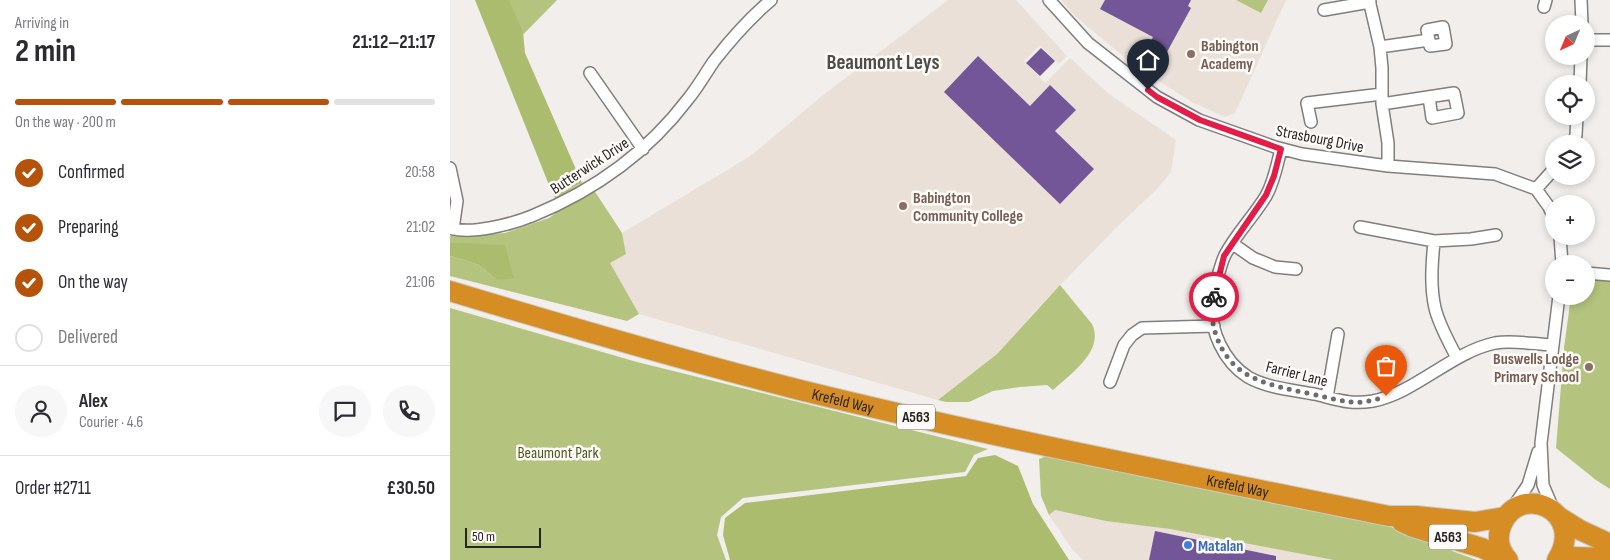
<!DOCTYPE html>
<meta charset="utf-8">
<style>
:root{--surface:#fff;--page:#f7f7f7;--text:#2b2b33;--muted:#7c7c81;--line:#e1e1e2;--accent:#b45309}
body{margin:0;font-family:"Sofia Sans Condensed",sans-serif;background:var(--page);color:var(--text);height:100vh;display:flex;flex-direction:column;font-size:19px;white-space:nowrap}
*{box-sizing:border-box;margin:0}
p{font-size:16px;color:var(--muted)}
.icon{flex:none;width:28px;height:28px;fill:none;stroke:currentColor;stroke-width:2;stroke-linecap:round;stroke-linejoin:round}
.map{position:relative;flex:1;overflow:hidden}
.drawer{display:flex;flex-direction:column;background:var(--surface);width:450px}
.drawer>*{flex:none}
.needle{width:32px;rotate:224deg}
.fabs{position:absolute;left:1095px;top:15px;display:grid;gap:10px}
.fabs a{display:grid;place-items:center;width:50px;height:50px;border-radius:50%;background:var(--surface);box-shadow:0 2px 8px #0003;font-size:25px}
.scale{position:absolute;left:15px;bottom:12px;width:76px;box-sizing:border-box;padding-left:5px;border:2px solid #272524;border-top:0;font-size:14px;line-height:18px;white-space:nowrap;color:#272524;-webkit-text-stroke:4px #fefbf8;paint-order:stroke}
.pin{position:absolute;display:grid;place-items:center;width:42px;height:42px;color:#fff;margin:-51px -21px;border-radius:50% 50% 50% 0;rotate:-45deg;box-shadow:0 0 5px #0007}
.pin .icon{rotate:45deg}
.courier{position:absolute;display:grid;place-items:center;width:50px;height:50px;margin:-25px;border:4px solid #e11d48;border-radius:50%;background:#fff;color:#222;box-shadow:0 1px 6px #0007}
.headline em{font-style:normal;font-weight:700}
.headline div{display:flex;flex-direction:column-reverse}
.headline{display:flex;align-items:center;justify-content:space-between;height:85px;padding:0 15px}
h1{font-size:32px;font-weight:700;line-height:38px}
.bar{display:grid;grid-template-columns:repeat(4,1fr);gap:8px 5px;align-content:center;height:60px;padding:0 15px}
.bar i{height:6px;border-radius:4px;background:var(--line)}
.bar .on{background:var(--accent)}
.bar p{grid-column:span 4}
.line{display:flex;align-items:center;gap:12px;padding:0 15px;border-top:1px solid var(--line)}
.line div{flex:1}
.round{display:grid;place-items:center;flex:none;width:52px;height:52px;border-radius:26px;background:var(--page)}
ol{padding:0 15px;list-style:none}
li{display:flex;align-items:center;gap:15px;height:55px}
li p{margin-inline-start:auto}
li .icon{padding:5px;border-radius:50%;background:var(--accent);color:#fff;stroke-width:4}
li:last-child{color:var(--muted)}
li i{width:28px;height:28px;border:2px solid var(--line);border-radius:50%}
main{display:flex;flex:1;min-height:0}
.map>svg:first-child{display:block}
.built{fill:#eae0d8}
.green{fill:#b4c47e}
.forest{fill:#acbc6e}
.building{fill:#725697}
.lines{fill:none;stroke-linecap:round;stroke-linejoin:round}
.street-casing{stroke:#817e7c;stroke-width:14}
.highway-casing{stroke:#cbcbca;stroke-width:22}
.street{stroke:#fff;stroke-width:11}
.highway{stroke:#d58d24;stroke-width:20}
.done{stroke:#6e6b6a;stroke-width:5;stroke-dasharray:0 9}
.route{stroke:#e11d48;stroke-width:6}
.education-dot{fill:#8d6e63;stroke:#fefbf8;stroke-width:2}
.shop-dot{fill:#3f7fe0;stroke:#fefbf8;stroke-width:2}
.labels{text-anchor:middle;stroke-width:5;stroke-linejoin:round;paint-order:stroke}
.shield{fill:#fefbf8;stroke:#686564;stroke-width:1}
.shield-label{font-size:15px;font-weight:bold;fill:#272524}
.education-label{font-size:16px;font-weight:bold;fill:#785e54;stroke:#fefbf8;text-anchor:start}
.street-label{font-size:16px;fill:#272524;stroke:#fefbf8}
.park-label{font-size:16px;fill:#4f5a21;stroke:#fefbf8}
.shop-label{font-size:16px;font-weight:bold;fill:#366cbe;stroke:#fefbf8;text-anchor:start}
.district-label{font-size:21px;font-weight:bold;fill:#4f4d4a;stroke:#fefbf8}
</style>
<main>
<section class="drawer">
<div class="headline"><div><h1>2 min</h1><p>Arriving in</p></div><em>21:12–21:17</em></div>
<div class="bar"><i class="on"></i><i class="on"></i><i class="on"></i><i></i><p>On the way · 200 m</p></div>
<ol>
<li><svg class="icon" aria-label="check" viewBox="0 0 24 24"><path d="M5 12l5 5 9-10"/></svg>Confirmed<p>20:58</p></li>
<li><svg class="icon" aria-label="check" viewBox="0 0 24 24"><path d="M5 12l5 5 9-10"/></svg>Preparing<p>21:02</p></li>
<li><svg class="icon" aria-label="check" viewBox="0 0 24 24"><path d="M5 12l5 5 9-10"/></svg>On the way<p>21:06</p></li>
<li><i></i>Delivered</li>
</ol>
<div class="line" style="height:90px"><a class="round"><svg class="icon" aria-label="person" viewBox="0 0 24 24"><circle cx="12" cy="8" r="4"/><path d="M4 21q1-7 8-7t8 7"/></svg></a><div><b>Alex</b><p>Courier · 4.6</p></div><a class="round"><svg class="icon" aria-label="chat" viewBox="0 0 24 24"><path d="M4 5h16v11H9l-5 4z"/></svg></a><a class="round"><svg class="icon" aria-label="phone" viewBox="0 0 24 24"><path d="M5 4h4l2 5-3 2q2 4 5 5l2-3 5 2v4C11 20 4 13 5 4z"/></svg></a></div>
<div class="line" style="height:65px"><div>Order #2711</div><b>£30.50</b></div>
</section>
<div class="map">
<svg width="1160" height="560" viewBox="0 0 1160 560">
<rect width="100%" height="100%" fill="#f1eeeb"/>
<!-- built -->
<path class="built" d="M498,0H566L617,56L609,64L590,45L574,61L595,83L620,58L659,94L726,140L721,172L707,189L671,223L586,310L547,354L488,400L189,314L159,262L176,254L172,233L299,157L372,96Z
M611,0H836L785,113L775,117L742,102L685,66L626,17Z
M605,510L656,521L720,529L884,560H633L622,549L599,515Z"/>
<!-- green -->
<path class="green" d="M38,0H107L58,50Z
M786,0H818L811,13Z
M138,181L172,233L176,254L160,263L189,314L177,321L0,276V256L29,265L47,280L22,244L0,242V236L55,233L99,218L112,208L103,195Z
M1136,279L1160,281V489L1146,480L1106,448L1114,348L1121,296H1136Z
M610,285L642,324C655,351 620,374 603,390L597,385L570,387L543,391L519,402H496L488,400L547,354Z
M0,308L187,362L538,449L524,455L515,472L293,498L271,517L267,535L276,560H0Z
M596,452L895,514L1004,545L1002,551L1027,560H884L720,529L656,521L605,510L599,515L591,496L589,459L594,457Z"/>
<!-- forest -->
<path class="forest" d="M25,0H59L73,32L75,53L132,183L103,195Z
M0,242L55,245L64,278L47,280L29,265L0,256Z
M545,455L568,466L583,504L619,560H280L273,535L275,518L295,503L516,476L528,458Z"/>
<!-- building -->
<path class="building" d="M655,0H741L738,6L741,8L717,52L700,43L703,37L650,9Z
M591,48L605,61L590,76L576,63Z
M528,56L580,106L600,85L626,110L605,131L644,169L610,204L494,92Z
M705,531L826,556V560H699Z"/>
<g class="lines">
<!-- street casing -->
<g class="street-casing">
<path id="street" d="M599,0L638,43L707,97L749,120L825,147L852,154L938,166L1045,174L1086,189L1099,207L1104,218
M919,0L930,47L932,68V104L938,143V166
M1131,0L1132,24
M1094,7L1096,0
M874,10L920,2
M1136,40H1160
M930,47L979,40L977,30L993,27L996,44L980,46L979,40
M140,73L193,149
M1130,84L1131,56
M932,104L1004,93L1008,113L982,118L979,97
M861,122L857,103L932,94
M1123,144L1126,135L1127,116
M831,149C827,165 824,182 816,196C804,216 786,234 775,255C771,263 763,293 762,302C759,330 774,362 798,377C817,388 843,390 864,394C886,399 899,405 923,401C965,393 1002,352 1045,343C1063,340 1083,344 1102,345
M0,168L7,201L3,229
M1086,189L1104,169
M910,227L984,241C982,263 980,286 985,308C989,325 999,342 1007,358
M0,228C21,235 62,224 82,216C143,191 198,152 238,99C248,87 255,74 264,61C281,39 300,18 321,0
M1110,236L1112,264
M984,241L1021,239L1046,235
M783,244L803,258L825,267L846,269
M1136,273L1160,275
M660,382L674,345L682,335L692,328L764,326
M877,397L888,334
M1063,507L1078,485L1088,452
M1104,511L1093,485L1091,443L1109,296"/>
</g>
<!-- highway casing -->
<g class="highway-casing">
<g id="highway">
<path id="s1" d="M0,291C116,326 232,360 350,390C545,438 742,476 939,516H966L1025,522L1055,517"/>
<path d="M1109,517L1130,530L1160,544"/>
<path d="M952,522L963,527L1032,548L1056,559"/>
<path d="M1058,560C1049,550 1046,537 1052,524C1071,481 1137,512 1107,560"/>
<path d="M1113,560L1122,557L1160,558"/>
</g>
</g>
<!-- street -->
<use href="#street" class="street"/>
<!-- highway -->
<use href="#highway" class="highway"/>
</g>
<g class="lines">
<!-- done -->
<path class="done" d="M764,297C760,308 762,323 766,335C781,380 820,385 861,394C891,400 906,408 936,396"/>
<!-- route -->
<path class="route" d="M698,90L707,97L750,120L831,149L824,176L816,195L774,256L764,297"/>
</g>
<!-- markers -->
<g class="education-dot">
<circle cx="741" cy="54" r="5"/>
<circle cx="453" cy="206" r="5"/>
<circle cx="1139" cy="367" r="5"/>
</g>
<circle class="shop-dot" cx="738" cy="545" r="5"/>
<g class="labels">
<!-- shield labels -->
<g class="shield">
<rect x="447" y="404.5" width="38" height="25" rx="4"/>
<rect x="979" y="524.5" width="38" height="25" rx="4"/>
</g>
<g class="shield-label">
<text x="466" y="422">A563</text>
<text x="998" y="542">A563</text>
</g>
<!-- education labels -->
<g class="education-label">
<text x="751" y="51">Babington<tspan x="751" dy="18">Academy</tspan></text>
<text x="463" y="203">Babington<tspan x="463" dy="18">Community College</tspan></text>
<text x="1129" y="364" text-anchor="end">Buswells Lodge<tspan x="1129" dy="18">Primary School</tspan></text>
</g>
<!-- street labels -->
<g class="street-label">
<text transform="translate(870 138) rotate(11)" y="6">Strasbourg Drive</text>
<text transform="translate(139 165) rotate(-33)" y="6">Butterwick Drive</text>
<text transform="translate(847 373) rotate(14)" y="6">Farrier Lane</text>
<text dy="6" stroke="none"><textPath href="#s1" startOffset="408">Krefeld Way</textPath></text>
<text dy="6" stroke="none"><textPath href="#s1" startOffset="812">Krefeld Way</textPath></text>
</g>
<!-- park labels -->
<g class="park-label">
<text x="108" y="458">Beaumont Park</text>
</g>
<!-- shop labels -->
<g class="shop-label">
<text x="748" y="551">Matalan</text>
</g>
<!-- district labels -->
<g class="district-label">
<text x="433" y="69">Beaumont Leys</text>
</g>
</g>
</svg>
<div class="fabs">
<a><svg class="needle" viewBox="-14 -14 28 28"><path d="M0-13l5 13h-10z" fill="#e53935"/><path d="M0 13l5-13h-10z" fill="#7c7c81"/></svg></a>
<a><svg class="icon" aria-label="locate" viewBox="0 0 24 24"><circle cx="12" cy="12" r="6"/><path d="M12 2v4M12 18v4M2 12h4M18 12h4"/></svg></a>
<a><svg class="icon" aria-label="layers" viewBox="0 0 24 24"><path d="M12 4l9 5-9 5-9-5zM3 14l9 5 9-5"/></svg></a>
<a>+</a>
<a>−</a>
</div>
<div class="scale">50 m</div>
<div class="pin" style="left:936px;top:396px;background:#ea580c"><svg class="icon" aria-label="bag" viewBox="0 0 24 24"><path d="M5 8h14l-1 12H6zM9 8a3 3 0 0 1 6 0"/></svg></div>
<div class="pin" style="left:698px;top:90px;background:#1f2937"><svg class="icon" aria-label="home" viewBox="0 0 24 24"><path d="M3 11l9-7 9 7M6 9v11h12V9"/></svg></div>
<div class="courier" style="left:764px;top:297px"><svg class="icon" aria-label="bike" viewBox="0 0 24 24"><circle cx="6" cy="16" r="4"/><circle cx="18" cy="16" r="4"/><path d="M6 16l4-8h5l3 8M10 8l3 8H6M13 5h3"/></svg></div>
</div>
</main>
